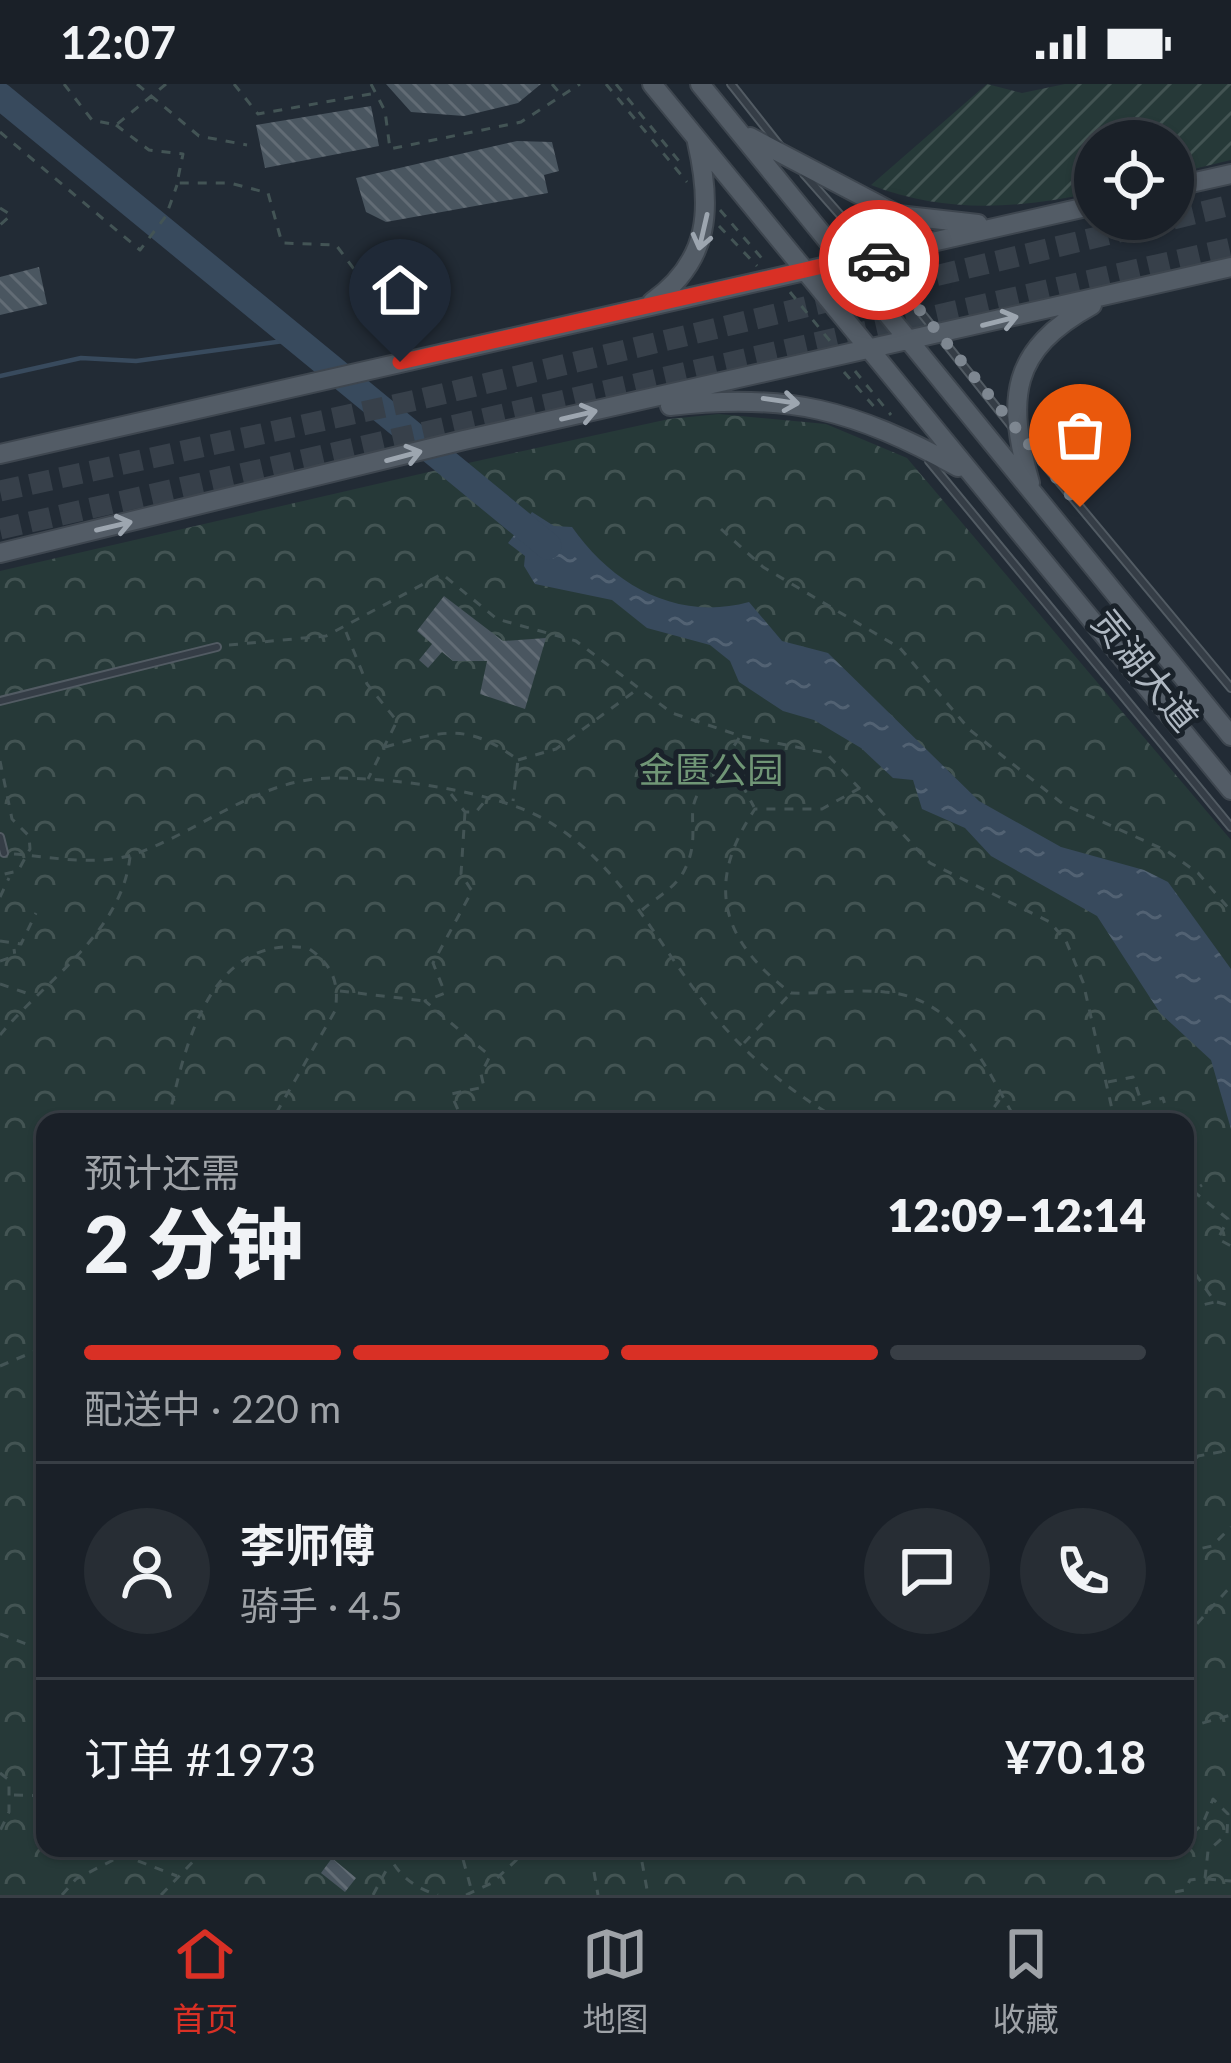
<!DOCTYPE html>
<html lang="zh">
<meta charset="utf-8">
<style>
:root{--surface:#1a2028;--page:#272d34;--text:#f1f3f6;--muted:#9fa3a8;--line:#383e45;--accent:#d93025}
body{margin:0;font-family:Lato,"Noto Sans SC",sans-serif;background:var(--page);color:var(--text);height:100vh;display:flex;flex-direction:column;font-size:45px;white-space:nowrap}
*{box-sizing:border-box;margin:0}
p{font-size:39px;color:var(--muted)}
.icon{flex:none;width:66px;height:66px;fill:none;stroke:currentColor;stroke-width:2;stroke-linecap:round;stroke-linejoin:round}
.map{position:relative;flex:1;overflow:hidden}
.drawer{position:absolute;left:36px;top:1029px;width:1158px;height:744px;display:flex;flex-direction:column;background:var(--surface);border-radius:24px;box-shadow:0 3px 9px #0004,0 0 0 3px var(--line)}
.drawer>*{flex:none}
.controls{position:absolute;left:1074px;top:36px;display:grid;gap:24px}
.controls a{display:grid;place-items:center;width:120px;height:120px;border-radius:50%;background:var(--surface);box-shadow:0 3px 9px #0004,0 0 0 3px var(--line);font-size:60px}
.pin{position:absolute;display:grid;place-items:center;width:102px;height:102px;color:#fff;margin:-123px -51px;border-radius:50% 50% 50% 0;rotate:-45deg;box-shadow:0 0 12px #0007}
.pin .icon{rotate:45deg}
.courier{position:absolute;display:grid;place-items:center;width:120px;height:120px;margin:-60px;border:9px solid #d93025;border-radius:50%;background:#fff;color:#222;box-shadow:0 3px 15px #0007}
.summary em{font-style:normal;font-weight:800}
.summary div{display:flex;flex-direction:column-reverse}
.summary{display:flex;align-items:center;justify-content:space-between;height:204px;padding:0 48px}
h1{font-size:78px;font-weight:800;line-height:90px}
.bar{display:grid;grid-template-columns:repeat(4,1fr);gap:18px 12px;align-content:center;height:144px;padding:0 48px}
.bar i{height:15px;border-radius:9px;background:var(--line)}
.bar .selected{background:var(--accent)}
.bar p{grid-column:span 4}
.line{display:flex;align-items:center;gap:30px;padding:0 48px;border-top:3px solid var(--line)}
.line div{flex:1}
.round{display:grid;place-items:center;flex:none;width:126px;height:126px;border-radius:63px;background:var(--page)}
.status{display:flex;justify-content:space-between;align-items:center;height:84px;padding:0 60px;background:var(--surface);direction:ltr}
.status svg{height:33px;fill:currentColor}
.tab-bar{display:flex;justify-content:space-around;align-items:center;height:168px;border-top:3px solid var(--line);background:var(--surface);font-size:33px;color:var(--muted)}
.tab-bar a{display:grid;justify-items:center;gap:6px}
.tab-bar .selected{color:var(--accent)}
.map>svg:first-child{display:block}
.park{fill:url(#park-crowns);fill-rule:evenodd}
.garden{fill:url(#garden-furrows)}
.water{fill:url(#water-ripples)}
.lines{fill:none;stroke-linecap:round;stroke-linejoin:round}
.stream{stroke:#384a5d;stroke-width:4.5}
.river{stroke:#384a5d;stroke-width:27}
.building{fill:url(#building-back-hatch)}
.highway-tunnel{stroke:#37404a;stroke-width:21;stroke-dasharray:21 10;stroke-linecap:butt}
.lane-casing{stroke:#525b63;stroke-width:10}
.primary-casing{stroke:#3e464f;stroke-width:22}
.path{stroke:#435455;stroke-width:3;stroke-dasharray:9 9;stroke-linecap:butt}
.lane{stroke:#353d46;stroke-width:6}
.primary{stroke:#535c66;stroke-width:18}
.oneway{stroke:#9da6b0}
.done{stroke:#7e8791;stroke-width:12;stroke-dasharray:0 21.6}
.route{stroke:#d93025;stroke-width:15}
.labels{text-anchor:middle;stroke-width:10;stroke-linejoin:round;paint-order:stroke}
.street-label{font-size:36px;fill:#afb8c2;stroke:#1a222a}
.park-label{font-size:36px;fill:#709676;stroke:#1a222a}
</style>
<div class="status"><b>12:07</b><svg viewBox="0 0 49 12"><path d="M0 12V9h3v3zM5 12V6h3v6zM10 12V3h3v9zM15 12V0h3v12zM26 1h20v11H26zM47 4h2v5h-2z"/></svg></div>
<div class="map">
<svg width="1231" height="1811" viewBox="0 0 1231 1811">
<defs>
<pattern id="park-crowns" width="20" height="18" patternUnits="userSpaceOnUse" patternTransform="scale(3)"><rect width="20" height="18" fill="#263938"/><path d="M2 6a3 3 0 1 1 6 0M12 15a3 3 0 1 1 6 0" fill="none" stroke="#435453"/></pattern>
<pattern id="garden-furrows" width="10" height="10" patternUnits="userSpaceOnUse" patternTransform="scale(3)"><rect width="10" height="10" fill="#263938"/><path d="M-1 1l2-2M0 10L10 0M9 11l2-2" fill="none" stroke="#435453"/></pattern>
<pattern id="water-ripples" width="26" height="14" patternUnits="userSpaceOnUse" patternTransform="scale(3)"><rect width="26" height="14" fill="#384a5d"/><path d="M2 4q2-2 4 0t4 0M15 11q2-2 4 0t4 0" fill="none" stroke="#526273"/></pattern>
<pattern id="building-back-hatch" width="6" height="6" patternUnits="userSpaceOnUse" patternTransform="scale(3)"><rect width="6" height="6" fill="#4a5660"/><path d="M-1 5l2 2M0 0l6 6M5-1l2 2" fill="none" stroke="#626c75"/></pattern>
</defs>
<rect width="100%" height="100%" fill="#222b35"/>
<!-- park -->
<path class="park" d="M719,330L826,340L907,374L1231,756V1811H0V487L459,381L669,335ZM45,1038H1185V1764H45Z"/>
<!-- garden -->
<path class="garden" d="M987,0L1022,9L1065,0H1231V76L1173,90V57H1095V108C1019,125 945,130 871,101Z"/>
<!-- water -->
<path class="water" d="M532,428L554,442L572,443C612,500 676,538 749,518L782,557L828,569L979,717L1061,763L1144,786L1168,798L1231,885V1045L1211,976L1160,929L1097,832L991,772L965,744L922,725L913,696L893,694L861,664L814,636L783,627L739,598L730,577L710,561L647,544L612,516L535,500L524,482L525,472L508,459Z"/>
<g class="lines">
<!-- stream -->
<path class="stream" d="M0,292L81,274L136,277L299,255"/>
<!-- river -->
<path class="river" d="M0,12L548,462"/>
</g>
<!-- building -->
<path class="building" d="M386,0H541L518,19L464,32L411,28Z
M371,22L379,62L265,84L256,41Z
M517,57L552,58L559,87L544,91L548,109L386,138L366,128L356,94Z
M39,183L47,220L0,231V193Z
M444,512L503,557L546,554L525,625L480,610L487,577H453L442,568L428,584L419,576L432,560L417,547Z
M332,1774L356,1794L345,1808L321,1789Z"/>
<g class="lines">
<!-- highway-tunnel -->
<path class="highway-tunnel" d="M1173,135L1231,121
M0,407L417,316L1173,135
M0,445L1231,164"/>
<!-- lane casing -->
<g class="lane-casing">
<path id="lane" d="M731,0L780,62
M804,90L871,166
M879,176L1013,344
M1026,358L1231,604
M929,377L1231,743
M0,617L217,563
M0,753L4,769"/>
</g>
<!-- primary casing -->
<g class="primary-casing">
<path id="primary" d="M652,0L1231,706
M700,0L1231,652
M750,53L898,131L978,140
M1173,103L1231,90
M652,218C711,176 712,123 697,58
M670,322C788,308 854,326 958,383
M0,370L1095,121
M1030,399C1006,314 1010,266 1092,221
M0,469L464,356L1231,183"/>
</g>
<!-- path -->
<path class="path" d="M64,0L92,36L116,41L166,0
M137,0L199,52L247,61
M234,0L258,30L376,9
M371,0L385,27L390,65L521,38L580,0
M552,0L562,12
M606,0L687,98
M616,0L683,82
M116,41L149,66L183,70L177,99H230L268,109L282,159L336,161L409,259
M0,48L140,166L166,132L177,101
M0,124L11,131L0,141
M720,126L765,178
M719,142L757,182
M790,208L830,257
M855,287L891,331
M844,288L877,326
M721,445L763,483L900,564L970,646L1063,720L1167,767L1198,789L1231,827
M346,548L367,600L397,637L368,695
M229,561L326,552L442,490L497,535L576,557L672,629L741,652L826,669L930,779L1050,838L1066,857L1083,898L1115,1038
M739,654L727,673L754,723
M385,663C442,647 468,638 518,676L513,717
M518,676L556,665L635,607
M0,677L12,735L29,752L30,765L18,787L0,791
M860,704L822,725H755C705,799 720,856 791,909C822,910 854,905 885,908C957,913 986,984 1017,1038
M451,710L465,728H476L485,717
M465,728L461,790L472,807L433,879L445,909L425,917L490,972L481,990L484,1003L451,1010L459,1028L493,1038
M14,770C50,773 96,782 132,771C199,749 259,693 334,694C396,694 502,707 554,741C619,782 655,854 700,913C738,965 787,1007 843,1038
M0,813L9,794
M642,826C656,814 675,804 684,787C709,739 666,717 732,682
M0,857L21,860L36,829
M0,877L15,872L14,865
M0,900L32,911
M340,907L425,917
M0,951C45,896 121,850 130,773
M744,959L791,909
M1108,998L1133,993L1142,1020L1163,1014L1169,1035L1164,1038
M168,1038C184,965 208,849 308,864C332,880 340,899 335,927L271,1038
M984,1038L1000,1015
M1185,1064V1063
M1193,1107L1228,1135L1218,1155L1231,1162
M1185,1112L1202,1101
M1185,1175L1215,1218L1185,1225
M1217,1218L1231,1222
M0,1282L45,1263
M1185,1305V1336
M1185,1388L1198,1372L1231,1366
M1185,1468L1212,1462L1231,1443
M0,1550L45,1567
M1185,1553L1231,1502
M1185,1644L1231,1631
M0,1689L9,1696V1728L0,1747
M14,1711L45,1712
M387,1764C393,1788 414,1804 438,1811
M452,1764L461,1768L472,1808
M1164,1764H1175
M642,1778L648,1811
M594,1788L598,1811
M1207,1795L1231,1797
M1175,1808L1185,1806L1190,1796L1205,1794L1208,1767L1227,1750L1228,1730L1213,1715L1203,1739L1185,1758
M62,1811L76,1795L123,1771L177,1792
M161,1811L206,1764
M373,1811L389,1781
M466,1811L492,1799L529,1764"/>
<!-- lane -->
<use href="#lane" class="lane"/>
<!-- primary -->
<use href="#primary" class="primary"/>
</g>
<!-- one-way arrows -->
<defs><path id="oneway-shaft" d="M-6 0H5M1.5-3L5.5 0L1.5 3" fill="none" stroke-width="1.6" stroke-linecap="round" stroke-linejoin="round" transform="scale(3)"/></defs>
<g class="oneway">
<use href="#oneway-shaft" transform="translate(703 148) rotate(103)"/>
<use href="#oneway-shaft" transform="translate(1000 237) rotate(-14)"/>
<use href="#oneway-shaft" transform="translate(781 317) rotate(8)"/>
<use href="#oneway-shaft" transform="translate(579 331) rotate(-13)"/>
<use href="#oneway-shaft" transform="translate(404 372) rotate(-15)"/>
<use href="#oneway-shaft" transform="translate(114 442) rotate(-13)"/>
</g>
<g class="lines">
<!-- done -->
<path class="done" d="M879,176L1080,423"/>
<!-- route -->
<path class="route" d="M400,278L875,170L879,176"/>
</g>
<g class="labels">
<!-- street labels -->
<g class="street-label">
<text transform="translate(1145 586) rotate(51)" y="13">贡湖大道</text>
</g>
<!-- park labels -->
<g class="park-label">
<text x="711" y="699">金匮公园</text>
</g>
</g>
</svg>
<div class="controls">
<a><svg class="icon" aria-label="locate" viewBox="0 0 24 24"><circle cx="12" cy="12" r="6"/><path d="M12 2v4M12 18v4M2 12h4M18 12h4"/></svg></a>
</div>
<div class="pin" style="left:1080px;top:423px;background:#ea580c"><svg class="icon" aria-label="bag" viewBox="0 0 24 24"><path d="M5 8h14l-1 12H6zM9 8a3 3 0 0 1 6 0"/></svg></div>
<div class="pin" style="left:400px;top:278px;background:#1f2937"><svg class="icon" aria-label="home" viewBox="0 0 24 24"><path d="M3 11l9-7 9 7M6 9v11h12V9"/></svg></div>
<div class="courier" style="left:879px;top:176px"><svg class="icon" aria-label="car" viewBox="0 0 24 24"><path d="M5 17H2v-5l4-1 3-4h7l3 4 3 1v5h-3M9 17h6M6 11h13"/><circle cx="7" cy="17" r="2"/><circle cx="17" cy="17" r="2"/></svg></div>
<section class="drawer">
<div class="summary"><div><h1>2 分钟</h1><p>预计还需</p></div><em>12:09–12:14</em></div>
<div class="bar"><i class="selected"></i><i class="selected"></i><i class="selected"></i><i></i><p>配送中 · 220 m</p></div>
<div class="line" style="height:216px"><a class="round"><svg class="icon" aria-label="person" viewBox="0 0 24 24"><circle cx="12" cy="8" r="4"/><path d="M4 21q1-7 8-7t8 7"/></svg></a><div><b>李师傅</b><p>骑手 · 4.5</p></div><a class="round"><svg class="icon" aria-label="chat" viewBox="0 0 24 24"><path d="M4 5h16v11H9l-5 4z"/></svg></a><a class="round"><svg class="icon" aria-label="phone" viewBox="0 0 24 24"><path d="M5 4h4l2 5-3 2q2 4 5 5l2-3 5 2v4C11 20 4 13 5 4z"/></svg></a></div>
<div class="line" style="height:156px"><div>订单 #1973</div><b>¥70.18</b></div>
</section>
</div>
<nav class="tab-bar">
<a class="selected"><svg class="icon" aria-label="home" viewBox="0 0 24 24"><path d="M3 11l9-7 9 7M6 9v11h12V9"/></svg>首页</a>
<a><svg class="icon" aria-label="map" viewBox="0 0 24 24"><path d="M3 6l6-2 6 2 6-2v14l-6 2-6-2-6 2zM9 4v14M15 6v14"/></svg>地图</a>
<a><svg class="icon" aria-label="saved" viewBox="0 0 24 24"><path d="M7 4h10v16l-5-4-5 4z"/></svg>收藏</a>
</nav>
